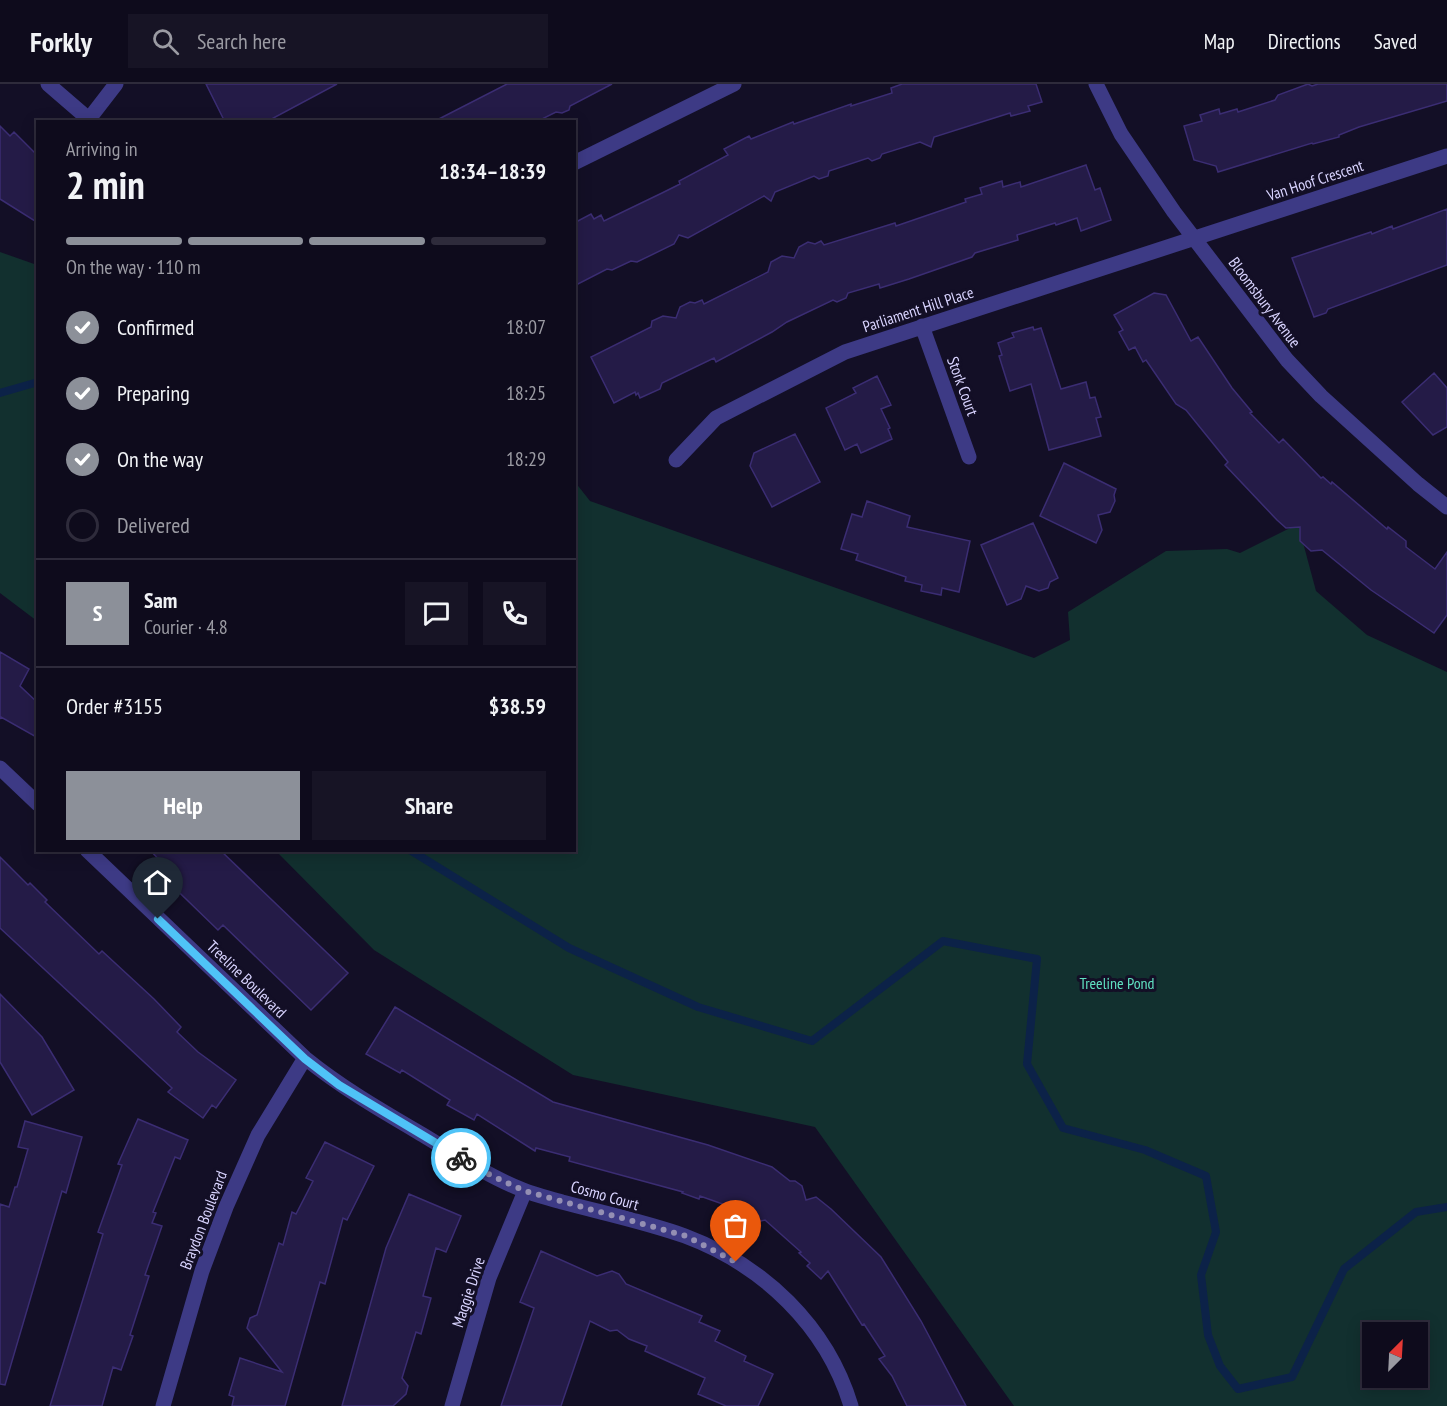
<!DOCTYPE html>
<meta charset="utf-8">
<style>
:root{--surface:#0e0b1c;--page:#171425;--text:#f1f3f6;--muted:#9b9ba3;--line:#2e2b3b;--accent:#8c9099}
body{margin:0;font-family:"PT Sans Narrow",sans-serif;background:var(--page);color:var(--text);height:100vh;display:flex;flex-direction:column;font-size:22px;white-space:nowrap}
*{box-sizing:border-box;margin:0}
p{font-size:20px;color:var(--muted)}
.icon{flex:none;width:33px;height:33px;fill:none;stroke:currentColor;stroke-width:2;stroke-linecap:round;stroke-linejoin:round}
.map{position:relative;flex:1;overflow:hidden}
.details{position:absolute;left:36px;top:36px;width:540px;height:732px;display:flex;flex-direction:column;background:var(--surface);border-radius:0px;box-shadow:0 3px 15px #0003,0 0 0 2px var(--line)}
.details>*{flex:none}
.needle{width:39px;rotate:24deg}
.fabs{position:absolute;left:1362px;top:1238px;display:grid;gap:12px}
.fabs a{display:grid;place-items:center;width:66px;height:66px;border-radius:0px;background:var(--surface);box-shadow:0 3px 15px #0003,0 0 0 2px var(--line);font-size:30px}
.pin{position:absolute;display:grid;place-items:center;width:51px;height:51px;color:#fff;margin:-62px -26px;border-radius:50% 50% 50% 0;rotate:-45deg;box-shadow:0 0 6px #0007}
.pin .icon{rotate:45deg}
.courier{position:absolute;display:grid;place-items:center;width:60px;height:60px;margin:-30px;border:4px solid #4fc3f7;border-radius:50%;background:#fff;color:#222;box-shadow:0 2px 8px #0007}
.summary em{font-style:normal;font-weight:800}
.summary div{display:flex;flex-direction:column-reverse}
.summary{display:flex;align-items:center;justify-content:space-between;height:102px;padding:0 30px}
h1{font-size:39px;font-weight:800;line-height:45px}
.bar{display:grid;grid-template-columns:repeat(4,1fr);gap:9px 6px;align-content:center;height:72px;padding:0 30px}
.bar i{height:8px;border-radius:4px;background:var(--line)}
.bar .on{background:var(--accent)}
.bar p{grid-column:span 4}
.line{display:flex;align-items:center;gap:15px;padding:0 30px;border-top:2px solid var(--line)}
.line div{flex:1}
.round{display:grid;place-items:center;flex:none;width:63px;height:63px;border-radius:0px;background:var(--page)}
ol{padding:0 30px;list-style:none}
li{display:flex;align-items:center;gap:18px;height:66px}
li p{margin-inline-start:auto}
li .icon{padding:6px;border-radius:50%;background:var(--accent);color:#fff;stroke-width:4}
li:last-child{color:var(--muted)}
li i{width:33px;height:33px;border:3px solid var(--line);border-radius:50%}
.button{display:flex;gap:12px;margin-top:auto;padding:12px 30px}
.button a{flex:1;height:69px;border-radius:0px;background:var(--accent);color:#fff;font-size:24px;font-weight:800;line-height:69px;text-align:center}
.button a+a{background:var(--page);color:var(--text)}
header{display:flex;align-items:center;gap:36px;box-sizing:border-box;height:84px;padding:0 30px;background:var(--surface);border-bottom:2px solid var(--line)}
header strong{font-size:28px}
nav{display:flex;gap:33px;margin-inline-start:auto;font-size:21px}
.search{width:420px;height:54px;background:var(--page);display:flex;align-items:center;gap:15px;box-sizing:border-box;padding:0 21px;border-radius:0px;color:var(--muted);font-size:22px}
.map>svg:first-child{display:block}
.green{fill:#12302f;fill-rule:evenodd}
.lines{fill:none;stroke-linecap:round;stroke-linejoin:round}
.stream{stroke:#0c2248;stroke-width:8}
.building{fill:#241b47;stroke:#3b2d73;stroke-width:1.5}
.street{stroke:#3d3a85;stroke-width:15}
.done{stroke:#948fb3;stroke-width:6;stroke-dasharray:0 10.8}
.route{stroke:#4fc3f7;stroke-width:8}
.labels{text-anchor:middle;stroke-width:6;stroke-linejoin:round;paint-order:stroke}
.street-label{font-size:16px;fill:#d9d4ff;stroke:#130f26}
.park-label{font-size:16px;fill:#5fe0c0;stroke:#130f26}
</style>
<header>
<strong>Forkly</strong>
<div class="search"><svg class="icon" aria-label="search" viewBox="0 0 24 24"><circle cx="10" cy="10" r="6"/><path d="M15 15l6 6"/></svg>Search here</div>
<nav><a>Map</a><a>Directions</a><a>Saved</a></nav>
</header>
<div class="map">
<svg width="1447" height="1322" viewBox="0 0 1447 1322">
<rect width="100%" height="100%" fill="#130f26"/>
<!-- green -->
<path class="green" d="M0,168L37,181V537L0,509Z
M575,398L590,417L1034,574L1070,556L1068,528L1166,467L1227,465L1240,469L1298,440L1316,507L1367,551L1447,588V1322H1014L815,1043L573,991L374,866L276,767L574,766ZM1372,1248H1418V1293H1372Z"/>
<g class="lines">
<!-- stream -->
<path class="stream" d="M0,309L38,298
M410,766L569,864L698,923L812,957L943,857L1037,875L1027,980L1063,1044L1145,1066L1206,1092L1216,1148L1201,1191L1208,1251L1220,1282L1238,1305L1292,1293L1344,1185L1416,1128L1447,1123"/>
</g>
<!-- building -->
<path class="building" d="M206,0H337L266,38H225Z
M507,0H612L570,22L569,26L562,29L556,28L536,38H433Z
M902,0H1036L1042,18L1028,22L1030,27L1011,32L1010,29L934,53L931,63L920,58L882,70L880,74L872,77L868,74L829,87L828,92L819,95L814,92L775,108L771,117L764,112L688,154L679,151L674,160L637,178L631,177L612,186L607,185L574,202V139L591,130L594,135L601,131L604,137L662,109L680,100L679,97L728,71L724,65L749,52L751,55L793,38L794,40L851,20V22L892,9L891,4Z
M1308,0L1312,2L1318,0H1447V17L1359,43L1339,51V53L1313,60L1312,59L1218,88L1216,82L1194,76L1184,42L1202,37L1200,31L1219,25L1220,30L1237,25L1238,28L1275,16L1278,11Z
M0,42L10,52L14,48L38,72V139L0,115Z
M1086,81L1095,106L1100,104L1111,136L1081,147L1077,134L1056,141L1055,139L1017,151L1018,156L975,169L972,173L909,195L880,204L879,200L848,209L846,214L837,218L833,216L787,238L772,248L716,278L714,274L662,299L660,305L640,314L638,309L636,311L635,308L614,319L591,273L651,243L652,237L663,232L676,234L680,223L690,218L695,219L702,216L704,220L768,188L771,178L782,172L794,174L799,163L808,158L815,160L821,157L824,161L895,139L896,142L966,118L965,115L982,110L980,104L1002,97L1003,103L1020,98L1021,103Z
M1447,125V181L1328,225L1326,229L1314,233L1292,174L1371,148L1372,150L1392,142L1393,145Z
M1154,209L1166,211L1191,257L1198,253L1232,304L1252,328L1250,329L1279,359L1283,355L1321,394L1323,393L1331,400L1332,398L1387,445L1388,443L1406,457V463L1435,485L1447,468V531L1434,549L1371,506L1322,466L1311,467L1300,457V443L1286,444L1277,436L1225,381L1228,378L1186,326L1176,320L1146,276L1143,278L1135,263L1129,266L1119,248L1123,246L1114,231Z
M1033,243L1034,246L1041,244L1061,305L1086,298L1090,314L1095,313L1101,333L1096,334L1101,352L1049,366L1031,300L1010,307L999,272L1002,271L998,259L1014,253L1012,249Z
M1434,289L1447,304V343L1433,351L1402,318Z
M877,292L891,321L881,325L890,344L888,345L892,355L861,369L857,360L845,366L826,324L856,309L853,304Z
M795,350L820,398L772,423L750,382L754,369Z
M1064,379L1116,405L1114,411L1115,417L1110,428L1098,431L1102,446L1096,459L1040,432Z
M867,417L910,432L907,443L970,457L959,508L942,504L941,511L921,507L922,501L905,497L906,493L856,476L858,470L841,465L852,430L862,433Z
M1033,439L1058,494L1050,498L1048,504L1039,507L1026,502L1021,515L1007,521L981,461Z
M0,568L29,585L20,602L38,619V654L1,633L0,635Z
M150,766H220L348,889L311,926L223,841L218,846L155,785L162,779Z
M0,773L28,801L30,799L47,816L45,818L99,870L102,867L154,915L181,943L177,948L198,968L236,996L216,1024L212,1021L203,1034L168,1008L172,1004L0,844Z
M0,910L42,953L74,1006L32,1031L0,978Z
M395,923L553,1018L708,1061L772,1083L790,1097H795L802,1102L806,1116L816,1113L831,1125L881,1173L921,1237L966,1322H907L892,1292L879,1275L885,1272L864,1240L862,1241L828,1187L821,1195L807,1182L810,1179L799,1169L801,1168L765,1136L757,1138L748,1133V1129L700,1112L699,1115L682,1109L683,1108L569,1077L570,1073L536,1064L535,1067L477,1030L474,1036L447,1021L450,1016L402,986L400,989L366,970Z
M138,1035L188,1056L180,1075L175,1073L153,1128L156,1129L152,1139L162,1142L145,1191L149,1192L130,1251L133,1252L121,1286L113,1283L102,1322H50L103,1150L98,1148L122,1081L118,1080Z
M25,1037L82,1053L66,1109L62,1107L5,1301L0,1300V1120L9,1123L15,1103H17L28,1065L18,1063Z
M325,1058L374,1082L347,1136L343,1134L325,1200L320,1198L285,1322H232L234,1313L229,1311L240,1274L282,1288L247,1244L250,1234L257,1231L279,1159L283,1161L292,1128L296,1130L313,1097L306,1094Z
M409,1110L461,1132L446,1168L436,1164L423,1212L431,1214L421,1250L416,1248L402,1294L408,1302L406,1310L393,1322H342L386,1164Z
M541,1167L597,1192L612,1187L619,1190L626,1200L702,1232L699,1238L720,1247L715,1257L746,1272L744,1277L773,1290L758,1322H726L698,1310L705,1294L645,1267L647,1262L629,1255L617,1246L610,1247L590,1237L561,1322H501L534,1224L520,1218Z"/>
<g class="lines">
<!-- street -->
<path class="street" d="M48,0L92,38
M1096,0L1121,50L1174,128L1287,276L1321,312L1418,400L1447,423
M89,35L116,0
M574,79L734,0
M922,242L969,373
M676,376L716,334L845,268L1447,72
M0,684L38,720
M87,766L305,974C342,1004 382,1027 423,1051C456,1071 488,1092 523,1106C535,1111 549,1114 562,1118C603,1129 646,1138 685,1152C763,1181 827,1242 851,1322
M163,1322L202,1187L226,1123L258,1051L305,974
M452,1322L489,1194L525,1107"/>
</g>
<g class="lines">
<!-- done -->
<path class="done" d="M461,1074L486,1089L525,1107L686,1152L736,1178"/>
<!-- route -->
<path class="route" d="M158,835L305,975L339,1001L461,1074"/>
</g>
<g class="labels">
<!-- street labels -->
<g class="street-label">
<text transform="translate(1315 96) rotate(-18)" y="6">Van Hoof Crescent</text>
<text transform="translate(1265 218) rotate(53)" y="6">Bloomsbury Avenue</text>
<text transform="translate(918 225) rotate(-18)" y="6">Parliament Hill Place</text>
<text transform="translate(963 302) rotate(70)" y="6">Stork Court</text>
<text transform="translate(247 895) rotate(44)" y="6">Treeline Boulevard</text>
<text transform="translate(605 1111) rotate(16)" y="6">Cosmo Court</text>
<text transform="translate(203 1136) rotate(-69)" y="6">Braydon Boulevard</text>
<text transform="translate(468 1208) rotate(-72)" y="6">Maggie Drive</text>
</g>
<!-- park labels -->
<g class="park-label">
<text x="1117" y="905">Treeline Pond</text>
</g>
</g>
</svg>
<div class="fabs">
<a><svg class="needle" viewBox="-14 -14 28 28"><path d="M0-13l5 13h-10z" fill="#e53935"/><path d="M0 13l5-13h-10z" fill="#9b9ba3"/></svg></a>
</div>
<div class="pin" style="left:736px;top:1178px;background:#ea580c"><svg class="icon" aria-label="bag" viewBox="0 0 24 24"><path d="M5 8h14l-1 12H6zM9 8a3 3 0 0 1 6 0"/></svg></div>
<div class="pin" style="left:158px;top:835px;background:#1f2937"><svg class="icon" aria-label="home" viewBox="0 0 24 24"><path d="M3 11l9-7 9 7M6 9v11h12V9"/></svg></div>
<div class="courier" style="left:461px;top:1074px"><svg class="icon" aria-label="bike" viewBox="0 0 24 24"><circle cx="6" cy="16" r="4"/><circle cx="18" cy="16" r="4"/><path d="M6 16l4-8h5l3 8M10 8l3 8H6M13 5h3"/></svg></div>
<section class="details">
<div class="summary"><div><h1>2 min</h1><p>Arriving in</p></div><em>18:34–18:39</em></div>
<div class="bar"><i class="on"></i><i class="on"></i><i class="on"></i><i></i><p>On the way · 110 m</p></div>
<ol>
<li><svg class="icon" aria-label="check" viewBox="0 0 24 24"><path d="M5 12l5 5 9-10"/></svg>Confirmed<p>18:07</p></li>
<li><svg class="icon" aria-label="check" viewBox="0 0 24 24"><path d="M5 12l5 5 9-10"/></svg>Preparing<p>18:25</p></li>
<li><svg class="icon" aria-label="check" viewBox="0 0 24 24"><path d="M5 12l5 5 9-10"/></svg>On the way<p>18:29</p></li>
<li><i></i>Delivered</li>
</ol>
<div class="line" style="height:108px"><b class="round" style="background:var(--accent);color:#fff">S</b><div><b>Sam</b><p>Courier · 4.8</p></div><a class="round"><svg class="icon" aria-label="chat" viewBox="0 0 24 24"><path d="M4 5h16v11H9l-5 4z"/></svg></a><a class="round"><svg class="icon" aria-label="phone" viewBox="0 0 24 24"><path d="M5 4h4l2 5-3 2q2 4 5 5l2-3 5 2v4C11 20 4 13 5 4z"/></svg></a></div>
<div class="line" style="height:78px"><div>Order #3155</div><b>$38.59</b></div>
<div class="button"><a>Help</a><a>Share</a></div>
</section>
</div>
